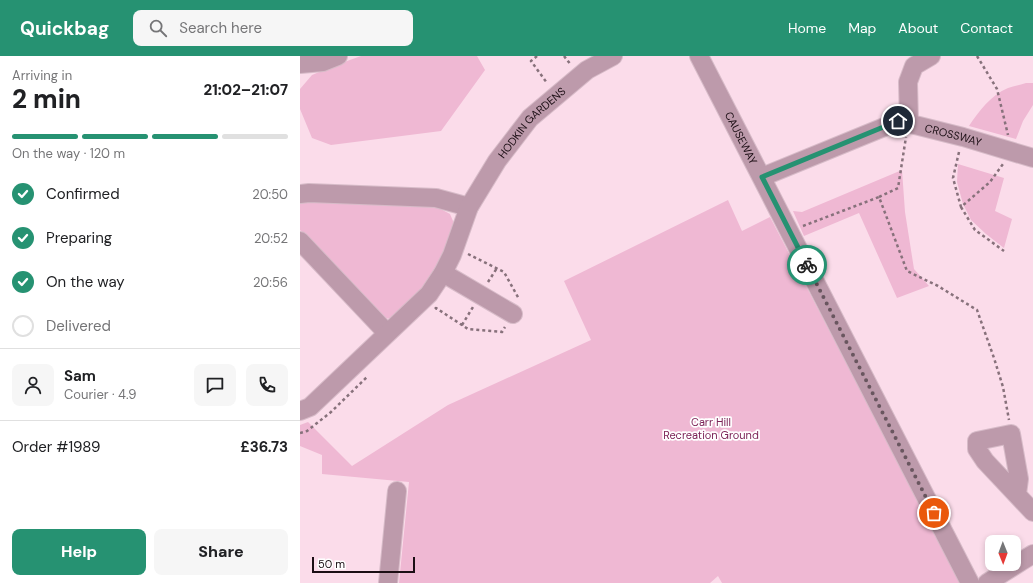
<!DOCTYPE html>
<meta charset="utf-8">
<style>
:root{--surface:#fff;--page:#f6f6f6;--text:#202124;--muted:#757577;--line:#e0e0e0;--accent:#269272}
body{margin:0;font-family:"DM Sans",sans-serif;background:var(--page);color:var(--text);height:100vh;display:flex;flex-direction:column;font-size:15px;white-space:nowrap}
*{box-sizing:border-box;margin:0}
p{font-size:13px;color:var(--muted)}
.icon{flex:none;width:22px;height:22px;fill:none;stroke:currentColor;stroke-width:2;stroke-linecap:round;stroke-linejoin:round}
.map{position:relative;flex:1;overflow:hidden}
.panel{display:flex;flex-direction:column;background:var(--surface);width:300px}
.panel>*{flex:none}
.needle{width:26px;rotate:179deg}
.buttons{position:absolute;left:685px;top:479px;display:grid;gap:8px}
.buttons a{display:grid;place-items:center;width:36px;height:36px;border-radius:8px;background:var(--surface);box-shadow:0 2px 6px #0003;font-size:20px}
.scale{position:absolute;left:12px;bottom:10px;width:103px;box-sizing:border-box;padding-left:4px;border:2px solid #1b0e14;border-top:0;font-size:11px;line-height:14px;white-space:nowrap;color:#1b0e14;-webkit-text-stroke:3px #fff;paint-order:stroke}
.pin{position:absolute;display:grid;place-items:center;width:34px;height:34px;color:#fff;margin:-17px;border:2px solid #fff;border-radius:50%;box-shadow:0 1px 4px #0007}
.courier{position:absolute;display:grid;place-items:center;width:40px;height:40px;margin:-20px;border:3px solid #269272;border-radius:50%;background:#fff;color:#222;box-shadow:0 1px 5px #0007}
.overview em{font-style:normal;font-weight:800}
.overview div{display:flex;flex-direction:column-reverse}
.overview{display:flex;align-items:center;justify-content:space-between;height:68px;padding:0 12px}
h1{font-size:26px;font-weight:800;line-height:30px}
.bar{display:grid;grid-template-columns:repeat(4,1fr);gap:6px 4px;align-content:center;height:48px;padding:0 12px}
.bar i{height:5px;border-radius:3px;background:var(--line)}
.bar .on{background:var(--accent)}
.bar p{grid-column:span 4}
.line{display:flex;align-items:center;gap:10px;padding:0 12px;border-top:1px solid var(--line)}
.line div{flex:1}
.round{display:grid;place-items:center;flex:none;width:42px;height:42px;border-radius:8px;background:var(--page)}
ol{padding:0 12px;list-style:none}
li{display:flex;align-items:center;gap:12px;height:44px}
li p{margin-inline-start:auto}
li .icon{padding:4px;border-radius:50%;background:var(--accent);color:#fff;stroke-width:4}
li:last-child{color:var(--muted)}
li i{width:22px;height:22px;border:2px solid var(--line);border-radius:50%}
.action{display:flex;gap:8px;margin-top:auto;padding:8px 12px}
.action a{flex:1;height:46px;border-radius:8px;background:var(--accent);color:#fff;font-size:16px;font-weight:800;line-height:46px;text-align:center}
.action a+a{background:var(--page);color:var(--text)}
header{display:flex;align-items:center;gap:24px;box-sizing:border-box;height:56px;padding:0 20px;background:var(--accent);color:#fff}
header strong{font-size:19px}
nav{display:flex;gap:22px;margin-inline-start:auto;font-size:14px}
.search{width:280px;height:36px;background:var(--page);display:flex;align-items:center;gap:10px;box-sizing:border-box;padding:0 14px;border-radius:8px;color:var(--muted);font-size:15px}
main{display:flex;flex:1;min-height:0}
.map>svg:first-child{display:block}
.green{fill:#efb8d3}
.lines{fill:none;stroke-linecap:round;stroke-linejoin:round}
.minor-casing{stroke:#d7bbc8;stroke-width:20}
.path{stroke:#87717b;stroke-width:2.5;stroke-dasharray:3 3;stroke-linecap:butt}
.minor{stroke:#bd9aab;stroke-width:18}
.done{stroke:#69565f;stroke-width:4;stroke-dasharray:0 7.2}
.route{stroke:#269272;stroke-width:5}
.labels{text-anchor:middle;stroke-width:3.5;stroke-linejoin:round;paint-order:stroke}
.street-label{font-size:11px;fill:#1b0e14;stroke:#fff}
.park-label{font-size:11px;fill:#7c2357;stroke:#fff}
</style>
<header>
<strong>Quickbag</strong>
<div class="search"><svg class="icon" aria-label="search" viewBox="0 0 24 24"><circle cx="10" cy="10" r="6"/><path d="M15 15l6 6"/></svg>Search here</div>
<nav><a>Home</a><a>Map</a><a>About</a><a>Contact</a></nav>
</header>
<main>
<section class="panel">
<div class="overview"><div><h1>2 min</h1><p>Arriving in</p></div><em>21:02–21:07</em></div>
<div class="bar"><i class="on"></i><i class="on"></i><i class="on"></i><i></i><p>On the way · 120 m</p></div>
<ol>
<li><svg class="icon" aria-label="check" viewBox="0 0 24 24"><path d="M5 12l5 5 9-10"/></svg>Confirmed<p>20:50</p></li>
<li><svg class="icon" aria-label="check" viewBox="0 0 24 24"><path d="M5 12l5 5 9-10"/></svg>Preparing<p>20:52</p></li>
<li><svg class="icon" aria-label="check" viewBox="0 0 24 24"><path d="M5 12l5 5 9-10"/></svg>On the way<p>20:56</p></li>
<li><i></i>Delivered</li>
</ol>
<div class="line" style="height:72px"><a class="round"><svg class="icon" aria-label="person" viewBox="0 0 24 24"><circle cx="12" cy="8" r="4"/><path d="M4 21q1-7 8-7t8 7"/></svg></a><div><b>Sam</b><p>Courier · 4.9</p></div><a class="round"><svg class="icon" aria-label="chat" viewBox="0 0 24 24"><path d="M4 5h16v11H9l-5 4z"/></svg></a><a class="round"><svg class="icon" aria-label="phone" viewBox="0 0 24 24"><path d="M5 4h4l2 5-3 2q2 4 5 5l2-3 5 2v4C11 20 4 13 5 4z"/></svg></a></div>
<div class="line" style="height:52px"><div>Order #1989</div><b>£36.73</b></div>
<div class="action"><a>Help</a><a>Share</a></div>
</section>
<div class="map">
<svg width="733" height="527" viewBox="0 0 733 527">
<rect width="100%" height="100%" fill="#fbdcea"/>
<!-- green -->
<path class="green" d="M61,0H177L185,14L141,75L31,89L12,82L0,53V33L12,19L36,9Z
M726,27H733V49L723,65L716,83L669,70C679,55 691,39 708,32C714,30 720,29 726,27Z
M658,108L704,122L695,155L712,163L704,192L686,178L671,164L663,148L657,126Z
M602,114L605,156L614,213L629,230L597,242L559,157L504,180L493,155L502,156Z
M428,144L442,175L470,161L661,527H422L418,520L410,527H99L109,426L22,418V399L0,390V369L8,366L52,410L148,349L291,284L264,225Z
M8,145L135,150L150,158L156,172L138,212L115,241L94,262L82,263L0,174V148Z"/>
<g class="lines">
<!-- minor casing -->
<g class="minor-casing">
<g id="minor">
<path id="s1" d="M399,0L670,527"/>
<path d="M0,8L23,6L38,0"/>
<path d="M609,67L608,26L614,10L631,0"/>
<path id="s2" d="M462,121L599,65L663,81L733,102"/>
<path d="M0,138L9,137L136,142L169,151"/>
<path d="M0,185L87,277"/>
<path d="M143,217L213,258"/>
<path id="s3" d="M0,355L10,351L129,238L143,217L152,199L169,151L197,105L230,62L287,14L313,0"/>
<path d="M717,438L719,423L711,378L677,385V393L685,405L733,456"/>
<path d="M88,527L97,435"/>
<path d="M687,527L733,498"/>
</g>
</g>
<!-- path -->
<path class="path" d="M237,0L231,5L247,27
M264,0L271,9
M677,0L697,33L708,79
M659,96L653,122L661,151L690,126L703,108
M579,141L598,132L606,81
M661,151L675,174L704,195
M503,170L579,141L607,215L638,230L677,254L694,302L703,331L709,364
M168,198L204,216L219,243
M188,226L197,212
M135,253L136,252L168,273L202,276L205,271
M162,269L173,251
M0,377L7,375L31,356L68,320"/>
<!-- minor -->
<use href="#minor" class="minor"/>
</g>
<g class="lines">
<!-- done -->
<path class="done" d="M507,209L634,457"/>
<!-- route -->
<path class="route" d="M507,209L462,121L598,65"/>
</g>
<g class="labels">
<!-- street labels -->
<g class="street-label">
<text dy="4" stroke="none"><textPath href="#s3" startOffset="377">HODKIN GARDENS</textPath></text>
<text dy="4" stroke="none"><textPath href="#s2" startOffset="204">CROSSWAY</textPath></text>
<text dy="4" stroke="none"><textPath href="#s1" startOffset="92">CAUSEWAY</textPath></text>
</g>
<!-- park labels -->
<g class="park-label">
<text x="411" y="370">Carr Hill<tspan x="411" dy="13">Recreation Ground</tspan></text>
</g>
</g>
</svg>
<div class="buttons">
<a><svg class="needle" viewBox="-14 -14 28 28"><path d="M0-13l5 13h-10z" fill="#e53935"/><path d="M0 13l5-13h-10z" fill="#757577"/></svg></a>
</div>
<div class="scale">50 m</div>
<div class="pin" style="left:634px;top:457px;background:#ea580c"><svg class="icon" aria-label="bag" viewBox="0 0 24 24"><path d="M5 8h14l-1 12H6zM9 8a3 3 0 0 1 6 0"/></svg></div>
<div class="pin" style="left:598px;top:65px;background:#1f2937"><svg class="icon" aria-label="home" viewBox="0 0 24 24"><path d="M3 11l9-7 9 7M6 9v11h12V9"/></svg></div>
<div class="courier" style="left:507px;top:209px"><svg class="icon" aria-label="bike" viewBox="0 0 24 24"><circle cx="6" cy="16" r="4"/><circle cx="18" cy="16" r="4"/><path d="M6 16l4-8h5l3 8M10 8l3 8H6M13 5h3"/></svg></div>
</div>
</main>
